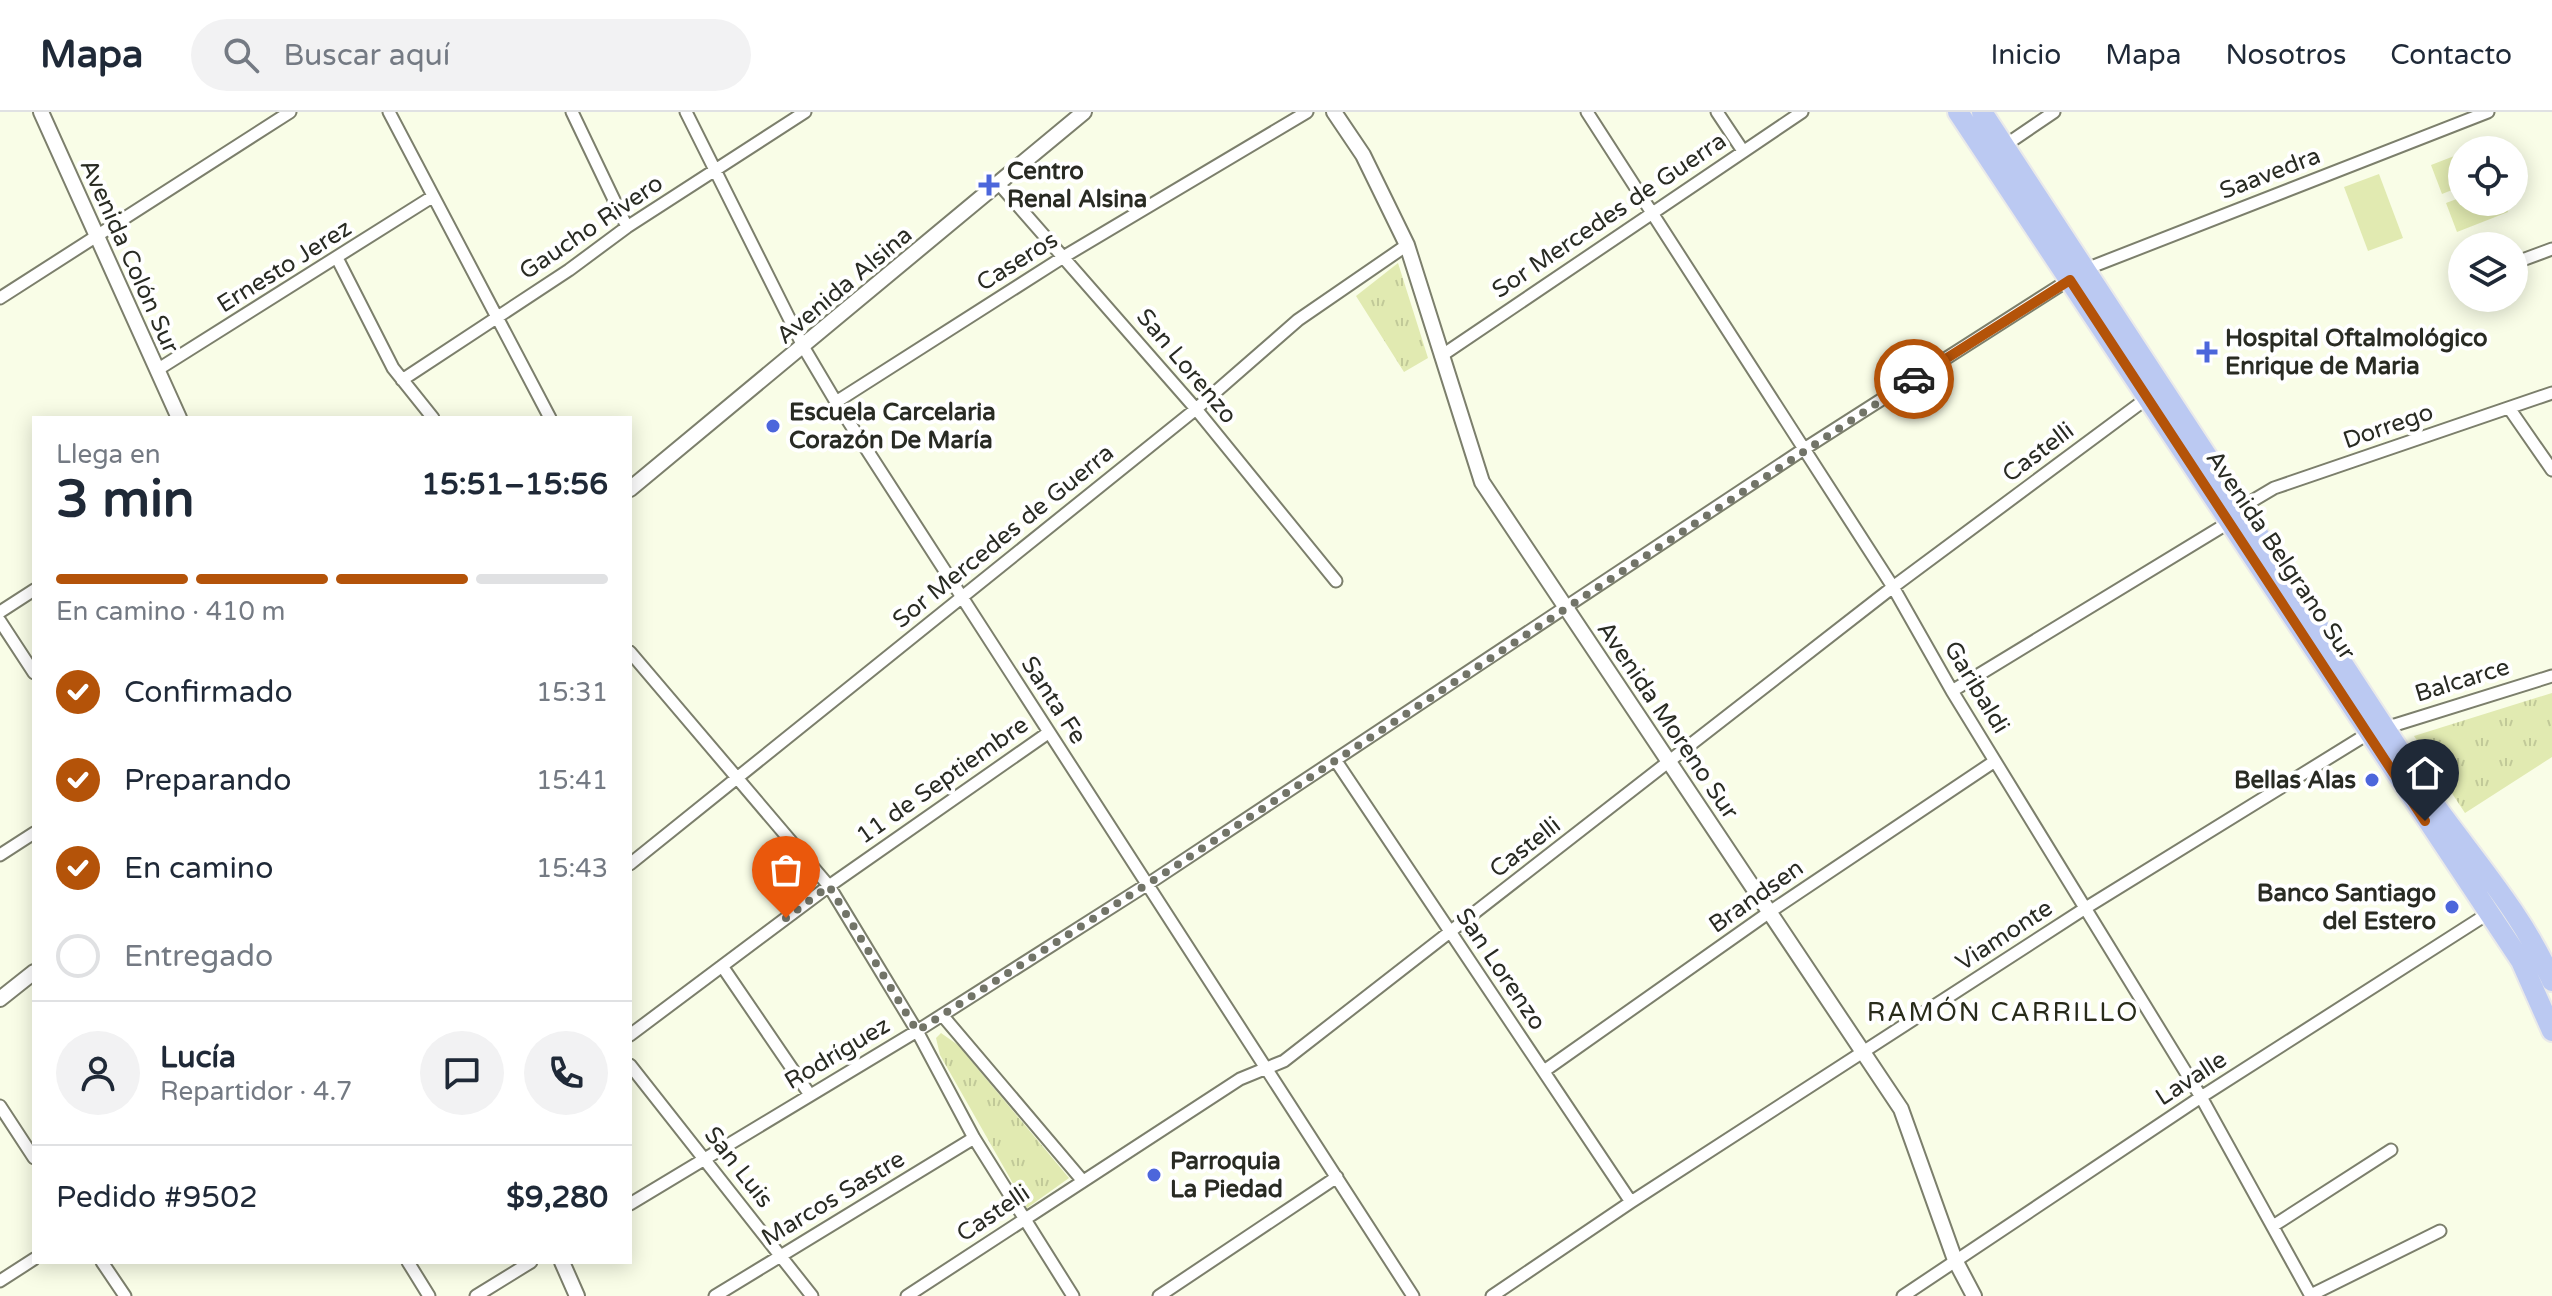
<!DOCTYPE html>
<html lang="es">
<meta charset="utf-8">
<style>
:root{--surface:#fff;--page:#f2f2f3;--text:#1f2937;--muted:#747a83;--line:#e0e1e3;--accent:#b45309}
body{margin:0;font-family:"Varela Round",sans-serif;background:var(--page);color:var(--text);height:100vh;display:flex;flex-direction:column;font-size:30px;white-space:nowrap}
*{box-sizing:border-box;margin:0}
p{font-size:26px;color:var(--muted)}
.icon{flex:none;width:44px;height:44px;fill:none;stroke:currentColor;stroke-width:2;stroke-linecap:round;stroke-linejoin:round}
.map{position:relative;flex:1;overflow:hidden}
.side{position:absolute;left:32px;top:304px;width:600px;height:848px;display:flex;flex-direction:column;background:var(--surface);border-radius:0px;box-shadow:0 4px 20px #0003}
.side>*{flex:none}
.fabs{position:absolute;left:2448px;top:24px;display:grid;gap:16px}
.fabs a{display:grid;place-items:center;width:80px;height:80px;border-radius:50%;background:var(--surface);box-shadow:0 4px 20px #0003;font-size:40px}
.pin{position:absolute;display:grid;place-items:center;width:68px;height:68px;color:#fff;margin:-82px -34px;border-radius:50% 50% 50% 0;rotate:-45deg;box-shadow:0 0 8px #0007}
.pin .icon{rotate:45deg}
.courier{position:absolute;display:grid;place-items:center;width:80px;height:80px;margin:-40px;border:6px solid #b45309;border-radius:50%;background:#fff;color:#222;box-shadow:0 2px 10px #0007}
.overview em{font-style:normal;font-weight:700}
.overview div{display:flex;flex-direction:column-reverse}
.overview{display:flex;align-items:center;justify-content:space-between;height:136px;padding:0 24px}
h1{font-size:52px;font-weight:700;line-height:60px}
.bar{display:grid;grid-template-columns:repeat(4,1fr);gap:12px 8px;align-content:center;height:96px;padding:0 24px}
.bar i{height:10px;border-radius:6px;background:var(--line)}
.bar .selected{background:var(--accent)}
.bar p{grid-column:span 4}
.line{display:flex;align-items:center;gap:20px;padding:0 24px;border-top:2px solid var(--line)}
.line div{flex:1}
.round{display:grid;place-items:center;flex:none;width:84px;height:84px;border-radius:42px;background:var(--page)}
ol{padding:0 24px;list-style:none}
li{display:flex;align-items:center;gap:24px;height:88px}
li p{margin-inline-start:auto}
li .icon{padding:8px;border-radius:50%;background:var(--accent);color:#fff;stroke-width:4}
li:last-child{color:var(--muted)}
li i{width:44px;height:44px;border:4px solid var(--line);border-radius:50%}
header{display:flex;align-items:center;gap:48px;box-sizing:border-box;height:112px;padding:0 40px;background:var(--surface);border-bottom:2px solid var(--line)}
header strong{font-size:38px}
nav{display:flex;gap:44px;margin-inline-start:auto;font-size:28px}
.search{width:560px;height:72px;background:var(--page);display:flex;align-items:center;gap:20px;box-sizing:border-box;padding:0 28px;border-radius:44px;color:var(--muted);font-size:30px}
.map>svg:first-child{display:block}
.park{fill:url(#park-tufts)}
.pitch{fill:#e1eab1}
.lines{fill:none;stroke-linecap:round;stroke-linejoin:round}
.street-casing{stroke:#7c7f6c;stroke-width:15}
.secondary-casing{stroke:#7c7f6c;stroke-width:18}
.highway-casing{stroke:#eaeae9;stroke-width:24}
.street{stroke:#fff;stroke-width:11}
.secondary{stroke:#fff;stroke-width:14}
.highway{stroke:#bbc9f2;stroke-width:20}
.done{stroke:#727468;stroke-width:8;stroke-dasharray:0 14.4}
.route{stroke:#b45309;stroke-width:10}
.poi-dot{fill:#4c66db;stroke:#fff;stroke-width:3}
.labels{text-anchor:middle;stroke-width:8;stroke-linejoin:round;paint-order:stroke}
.poi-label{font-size:24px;font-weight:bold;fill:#292b23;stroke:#fff;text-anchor:start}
.street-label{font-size:24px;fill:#292b23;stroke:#fff}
.neighbourhood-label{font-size:26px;letter-spacing:2px;fill:#282b1a;stroke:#fff}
</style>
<header>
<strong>Mapa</strong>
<div class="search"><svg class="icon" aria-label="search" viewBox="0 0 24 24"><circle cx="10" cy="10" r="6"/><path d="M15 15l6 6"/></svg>Buscar aquí</div>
<nav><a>Inicio</a><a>Mapa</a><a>Nosotros</a><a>Contacto</a></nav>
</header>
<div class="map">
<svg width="2552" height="1184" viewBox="0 0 2552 1184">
<defs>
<pattern id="park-tufts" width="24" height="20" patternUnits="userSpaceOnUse" patternTransform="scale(2)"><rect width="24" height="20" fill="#e1eab1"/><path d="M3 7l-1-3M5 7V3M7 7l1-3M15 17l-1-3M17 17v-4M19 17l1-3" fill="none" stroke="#c1c998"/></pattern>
</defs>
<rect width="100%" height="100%" fill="#f9fde7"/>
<!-- park -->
<path class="park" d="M1398,151L1428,246L1404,260L1356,184Z
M2552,581V645L2465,701L2414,624Z
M941,921L958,933L1069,1066L1027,1096L940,943L936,926Z"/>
<!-- pitch -->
<path class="pitch" d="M2462,41V74L2442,82L2431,53Z
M2379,62L2403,126L2368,139L2344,75Z
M2462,85V90H2505L2508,100L2457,120L2446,91Z"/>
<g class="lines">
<!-- street casing -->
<g class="street-casing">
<path id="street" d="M389,0L550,306
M572,0L627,115
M686,0L804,236L836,290L1413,1184
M1587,0L1893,475L1952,579L2201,985L2311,1184
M1717,0L1743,39
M2004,34L2054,0
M999,72L1196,297L1336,469
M337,146L393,256L433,306
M2514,151L2552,137
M0,186L290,0
M1441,244L1802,0
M157,258L432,85
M402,268L569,158L627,115L805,0
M836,290L1065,144L1307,0
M2509,296L2552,358
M2242,395L2274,376L2552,281
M0,500L34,478
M0,509L34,561
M630,540L829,774L917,919L974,1026L1073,1184
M1952,579L2228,411
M1336,649L1631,1090
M0,743L34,721
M630,752L1196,297L1298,208L1407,133
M722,854L810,983
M942,903L1082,1068
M630,923L829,774L1048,621
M630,953L812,1184
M1544,959L1771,799L1995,649
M0,994L34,1046
M630,1092L917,919L1148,772L1804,337L2086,157L2488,0
M2273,1114L2391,1038
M102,1150L125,1184
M408,1150L429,1184
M0,1169L34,1147
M2311,1183L2440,1119
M476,1184L531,1150
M715,1184L974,1026
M907,1184L1240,967L1284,949L1893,475L2146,287
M1159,1184L1337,1065
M1492,1184L1631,1090L2084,797L2369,621L2552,564
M1903,1184L2201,985L2492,799"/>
</g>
<!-- secondary casing -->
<g class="secondary-casing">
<path id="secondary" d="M41,0L179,306
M1334,0L1363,43L1407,133L1482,370L1901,997L1955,1148L1974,1184
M630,377L1084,0
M0,887L34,860
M562,1150L577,1184"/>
</g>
<!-- highway casing -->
<g class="highway-casing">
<path id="highway" d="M1958,0L2521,849L2552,919
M1982,0L2437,696C2477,751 2525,806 2552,869"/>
</g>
<!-- street -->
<use href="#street" class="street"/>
<!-- secondary -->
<use href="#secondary" class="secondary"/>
<!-- highway -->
<use href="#highway" class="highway"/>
</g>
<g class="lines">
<!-- done -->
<path class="done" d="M786,806L829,774L917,919L1171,757L1914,267"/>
<!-- route -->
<path class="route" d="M1914,267L2070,168L2425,709"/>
</g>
<!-- markers -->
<g class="poi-dot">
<path d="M985 61h8v8h8v8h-8v8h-8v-8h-8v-8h8z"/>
<path d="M2203 228h8v8h8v8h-8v8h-8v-8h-8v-8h8z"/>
<circle cx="773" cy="314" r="8"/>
<circle cx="2372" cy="668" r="8"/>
<circle cx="2452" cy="795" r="8"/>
<circle cx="1154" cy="1063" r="8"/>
</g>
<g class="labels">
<!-- poi labels -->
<g class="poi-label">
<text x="1007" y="67">Centro<tspan x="1007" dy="28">Renal Alsina</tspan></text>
<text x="2225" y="234">Hospital Oftalmológico<tspan x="2225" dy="28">Enrique de Maria</tspan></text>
<text x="789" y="308">Escuela Carcelaria<tspan x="789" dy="28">Corazón De María</tspan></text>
<text x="2356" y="676" text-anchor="end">Bellas Alas</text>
<text x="2436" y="789" text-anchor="end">Banco Santiago<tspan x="2436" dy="28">del Estero</tspan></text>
<text x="1170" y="1057">Parroquia<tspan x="1170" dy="28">La Piedad</tspan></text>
</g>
<!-- street labels -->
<g class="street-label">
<text transform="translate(2270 61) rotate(-21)" y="8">Saavedra</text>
<text transform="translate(1609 103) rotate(-34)" y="8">Sor Mercedes de Guerra</text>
<text transform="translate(591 115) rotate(-34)" y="8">Gaucho Rivero</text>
<text transform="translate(130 144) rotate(66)" y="8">Avenida Colón Sur</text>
<text transform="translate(1017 149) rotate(-32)" y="8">Caseros</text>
<text transform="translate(284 154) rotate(-32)" y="8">Ernesto Jerez</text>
<text transform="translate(844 173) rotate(-40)" y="8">Avenida Alsina</text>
<text transform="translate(1187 254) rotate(50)" y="8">San Lorenzo</text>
<text transform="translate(2388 314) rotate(-19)" y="8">Dorrego</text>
<text transform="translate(2038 340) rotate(-37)" y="8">Castelli</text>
<text transform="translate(1003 424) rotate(-39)" y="8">Sor Mercedes de Guerra</text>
<text transform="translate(2281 443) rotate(56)" y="8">Avenida Belgrano Sur</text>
<text transform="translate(2462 568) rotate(-17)" y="8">Balcarce</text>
<text transform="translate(1977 575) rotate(59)" y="8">Garibaldi</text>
<text transform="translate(1054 588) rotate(57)" y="8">Santa Fe</text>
<text transform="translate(1668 608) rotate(56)" y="8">Avenida Moreno Sur</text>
<text transform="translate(942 668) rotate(-35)" y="8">11 de Septiembre</text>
<text transform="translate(1525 735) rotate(-38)" y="8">Castelli</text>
<text transform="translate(1756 784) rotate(-35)" y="8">Brandsen</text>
<text transform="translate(2004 823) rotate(-33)" y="8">Viamonte</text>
<text transform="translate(1501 857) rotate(56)" y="8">San Lorenzo</text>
<text transform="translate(837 941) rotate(-31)" y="8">Rodríguez</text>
<text transform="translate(2191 966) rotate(-33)" y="8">Lavalle</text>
<text transform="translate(739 1055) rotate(52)" y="8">San Luis</text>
<text transform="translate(833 1086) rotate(-31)" y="8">Marcos Sastre</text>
<text transform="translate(993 1101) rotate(-34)" y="8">Castelli</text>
</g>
<!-- neighbourhood labels -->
<g class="neighbourhood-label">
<text x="2003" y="909">RAMÓN CARRILLO</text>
</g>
</g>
</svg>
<div class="fabs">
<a><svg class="icon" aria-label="locate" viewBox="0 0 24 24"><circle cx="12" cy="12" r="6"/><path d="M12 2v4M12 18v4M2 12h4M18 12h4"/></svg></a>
<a><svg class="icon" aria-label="layers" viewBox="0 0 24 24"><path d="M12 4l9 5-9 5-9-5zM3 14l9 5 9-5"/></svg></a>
</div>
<div class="pin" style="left:786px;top:806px;background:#ea580c"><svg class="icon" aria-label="bag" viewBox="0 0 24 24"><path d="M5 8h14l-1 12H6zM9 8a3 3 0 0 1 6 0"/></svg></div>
<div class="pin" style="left:2425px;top:709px;background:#1f2937"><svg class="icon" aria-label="home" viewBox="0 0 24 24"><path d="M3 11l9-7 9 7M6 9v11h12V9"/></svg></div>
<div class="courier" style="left:1914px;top:267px"><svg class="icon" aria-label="car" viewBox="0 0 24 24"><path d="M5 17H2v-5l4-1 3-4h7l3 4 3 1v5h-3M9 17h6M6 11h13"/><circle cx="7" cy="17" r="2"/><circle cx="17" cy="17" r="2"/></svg></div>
<section class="side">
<div class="overview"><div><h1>3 min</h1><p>Llega en</p></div><em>15:51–15:56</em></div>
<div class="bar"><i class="selected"></i><i class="selected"></i><i class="selected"></i><i></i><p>En camino · 410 m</p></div>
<ol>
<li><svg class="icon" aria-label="check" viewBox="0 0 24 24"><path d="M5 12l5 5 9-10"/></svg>Confirmado<p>15:31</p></li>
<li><svg class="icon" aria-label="check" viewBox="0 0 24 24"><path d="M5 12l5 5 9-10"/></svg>Preparando<p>15:41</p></li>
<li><svg class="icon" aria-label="check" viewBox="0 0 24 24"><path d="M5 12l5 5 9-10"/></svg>En camino<p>15:43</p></li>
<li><i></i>Entregado</li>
</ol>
<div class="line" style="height:144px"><a class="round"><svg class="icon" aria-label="person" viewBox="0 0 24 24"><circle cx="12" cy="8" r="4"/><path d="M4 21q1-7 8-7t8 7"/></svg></a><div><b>Lucía</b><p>Repartidor · 4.7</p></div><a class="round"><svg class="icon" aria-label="chat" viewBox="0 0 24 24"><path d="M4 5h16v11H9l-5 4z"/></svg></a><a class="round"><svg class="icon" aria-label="phone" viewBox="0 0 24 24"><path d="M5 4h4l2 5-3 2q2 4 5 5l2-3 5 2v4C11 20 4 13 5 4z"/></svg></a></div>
<div class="line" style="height:104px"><div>Pedido #9502</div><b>$9,280</b></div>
</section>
</div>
